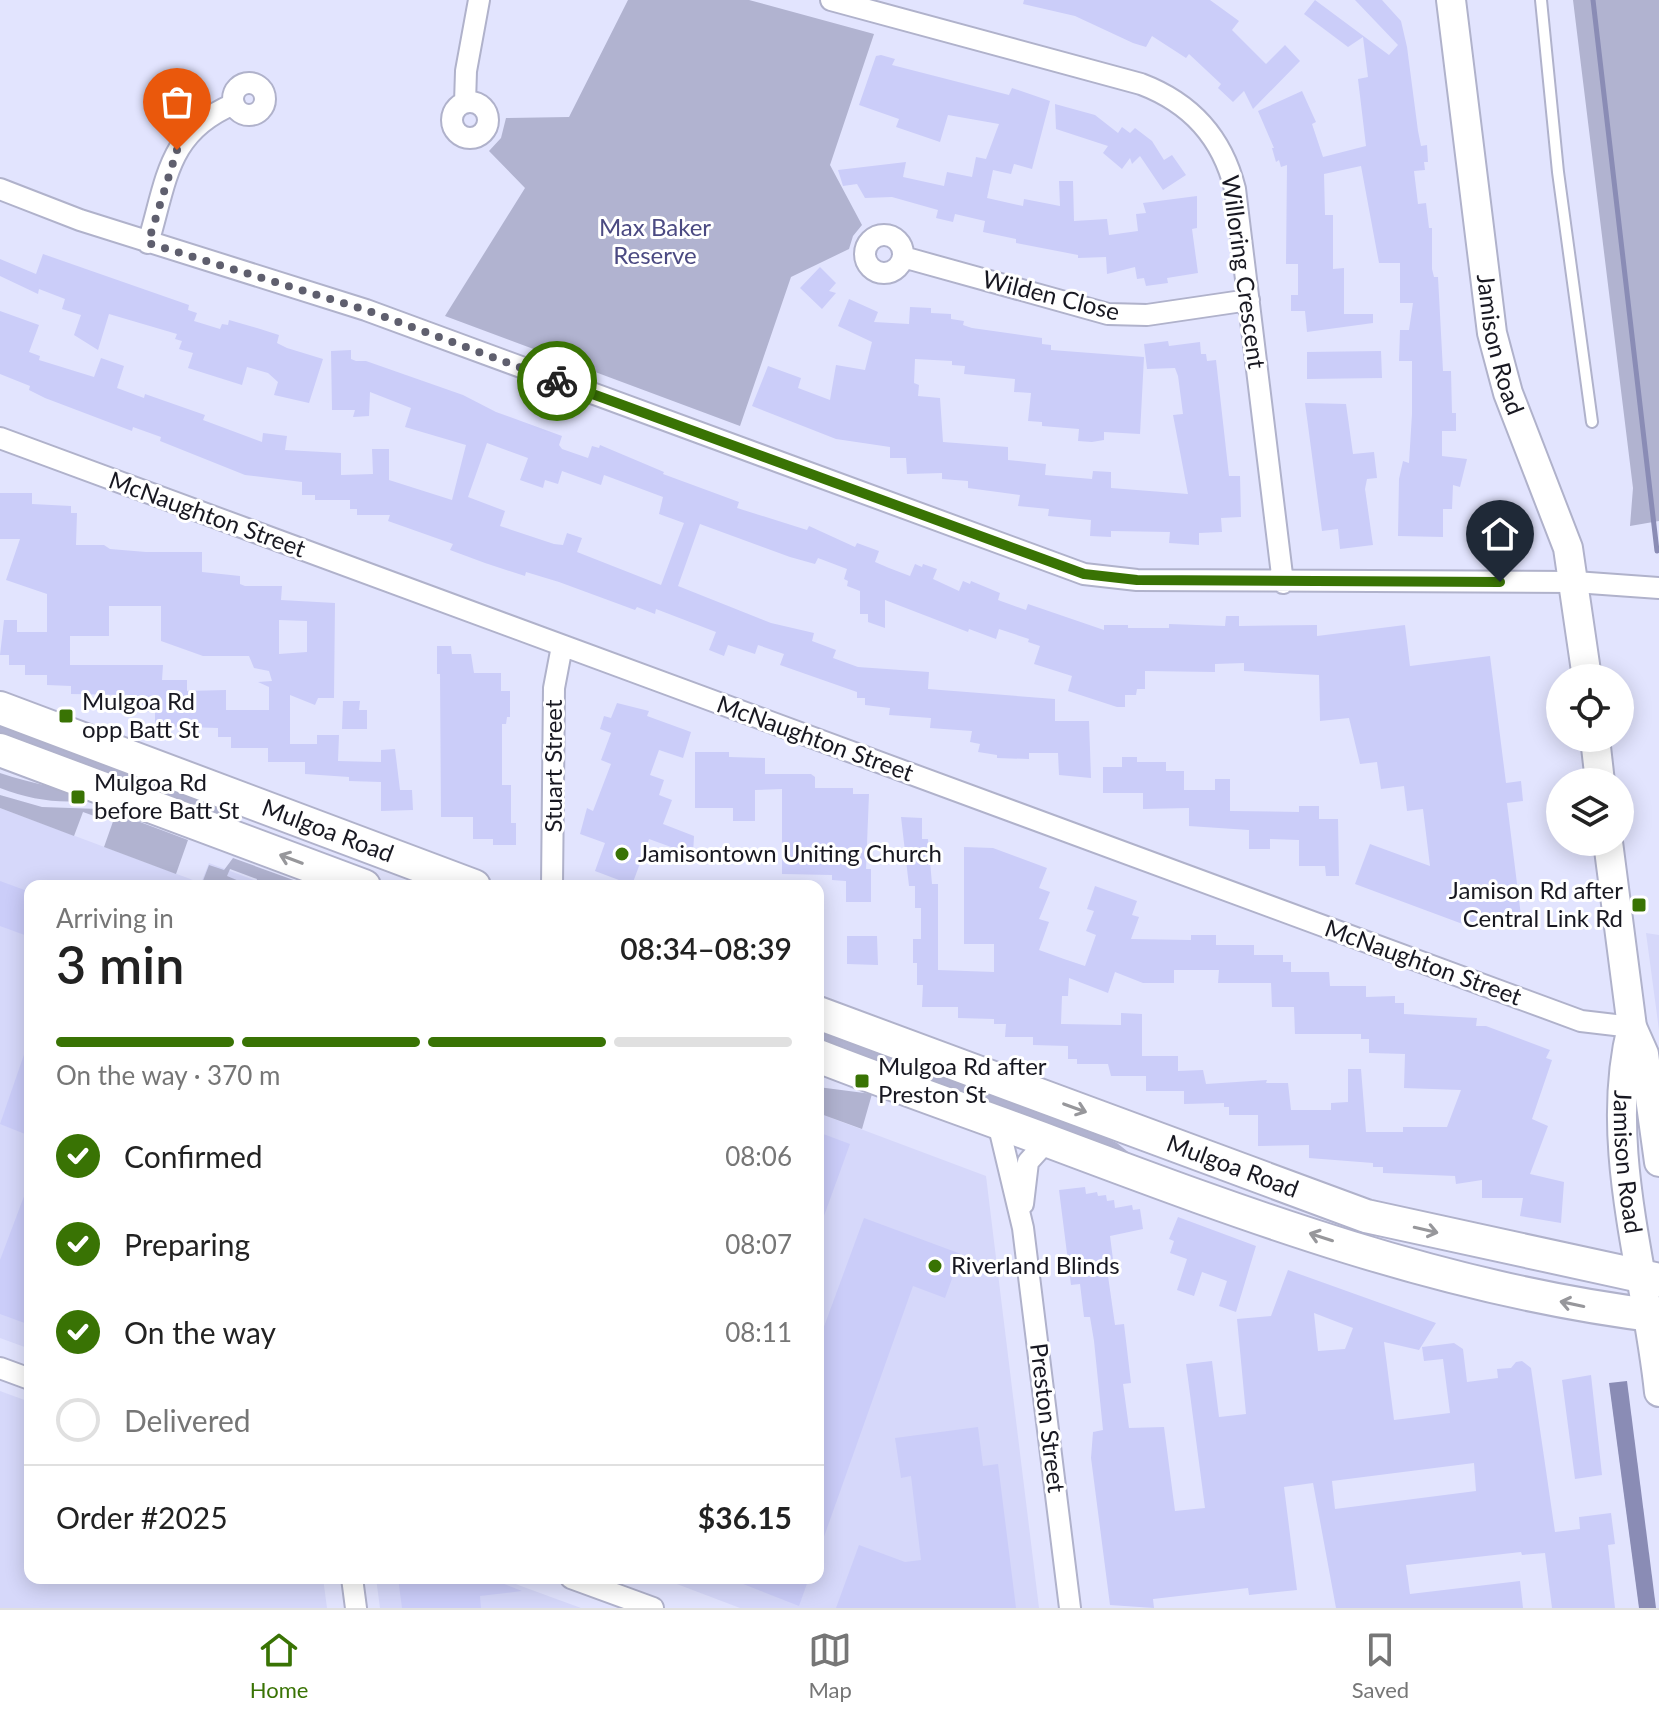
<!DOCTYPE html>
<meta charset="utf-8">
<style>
:root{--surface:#fff;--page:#f2f2f2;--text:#222;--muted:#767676;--line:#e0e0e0;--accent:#397304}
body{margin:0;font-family:Lato,sans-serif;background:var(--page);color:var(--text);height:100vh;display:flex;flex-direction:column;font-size:30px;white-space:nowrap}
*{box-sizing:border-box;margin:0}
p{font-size:26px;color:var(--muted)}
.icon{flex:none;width:44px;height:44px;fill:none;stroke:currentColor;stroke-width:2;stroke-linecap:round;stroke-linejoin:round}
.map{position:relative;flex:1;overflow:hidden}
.sheet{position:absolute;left:24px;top:880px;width:800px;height:704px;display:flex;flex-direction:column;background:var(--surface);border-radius:16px;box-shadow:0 4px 20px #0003}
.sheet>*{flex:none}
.controls{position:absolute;left:1546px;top:664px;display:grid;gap:16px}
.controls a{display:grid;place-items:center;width:88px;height:88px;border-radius:50%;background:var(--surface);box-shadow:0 4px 20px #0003;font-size:40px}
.pin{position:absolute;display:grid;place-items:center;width:68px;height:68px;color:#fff;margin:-82px -34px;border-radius:50% 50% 50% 0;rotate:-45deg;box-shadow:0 0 8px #0007}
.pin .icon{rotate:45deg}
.courier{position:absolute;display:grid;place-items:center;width:80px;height:80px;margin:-40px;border:6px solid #397304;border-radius:50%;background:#fff;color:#222;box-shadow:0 2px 10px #0007}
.headline em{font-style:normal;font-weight:600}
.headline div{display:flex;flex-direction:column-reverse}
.headline{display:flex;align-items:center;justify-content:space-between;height:136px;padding:0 32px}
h1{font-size:52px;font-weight:600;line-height:60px}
.bar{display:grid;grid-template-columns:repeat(4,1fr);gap:12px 8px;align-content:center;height:96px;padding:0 32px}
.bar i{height:10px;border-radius:6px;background:var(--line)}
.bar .current{background:var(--accent)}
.bar p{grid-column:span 4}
.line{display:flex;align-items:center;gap:20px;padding:0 32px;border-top:2px solid var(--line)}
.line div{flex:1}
ol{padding:0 32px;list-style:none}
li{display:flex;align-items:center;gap:24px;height:88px}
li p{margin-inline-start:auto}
li .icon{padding:8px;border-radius:50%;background:var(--accent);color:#fff;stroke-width:4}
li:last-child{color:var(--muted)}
li i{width:44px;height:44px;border:4px solid var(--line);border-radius:50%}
.tab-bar{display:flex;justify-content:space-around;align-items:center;height:112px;border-top:2px solid var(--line);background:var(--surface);font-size:22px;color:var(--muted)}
.tab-bar a{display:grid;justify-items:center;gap:4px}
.tab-bar .current{color:var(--accent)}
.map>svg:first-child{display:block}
.built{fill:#d6d8fa}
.green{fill:#b1b3d0}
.water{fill:#8a8cb5}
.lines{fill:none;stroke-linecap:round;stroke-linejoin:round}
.stream{stroke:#8a8cb5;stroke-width:5}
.building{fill:#cbcdf9;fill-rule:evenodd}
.lane-casing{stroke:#b0b2cb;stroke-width:14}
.street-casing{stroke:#b0b2cb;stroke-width:24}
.secondary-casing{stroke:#b0b2cb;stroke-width:32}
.primary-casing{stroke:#b0b2cb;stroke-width:36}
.lane{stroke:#fff;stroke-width:10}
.street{stroke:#fff;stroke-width:20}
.secondary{stroke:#fff;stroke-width:28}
.primary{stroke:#fff;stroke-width:32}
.oneway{stroke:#97979b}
.done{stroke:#5f5f6e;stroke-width:8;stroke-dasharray:0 14.4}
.route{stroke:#397304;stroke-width:10}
.poi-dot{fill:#397304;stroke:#fff;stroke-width:3}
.labels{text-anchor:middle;stroke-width:6;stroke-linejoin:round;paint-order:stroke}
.park-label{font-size:24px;fill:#4b4a82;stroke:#fff}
.street-label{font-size:24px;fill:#181821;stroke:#fff}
.poi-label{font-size:24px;fill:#181821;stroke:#fff;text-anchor:start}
</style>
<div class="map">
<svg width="1659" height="1608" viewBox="0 0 1659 1608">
<rect width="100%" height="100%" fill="#e2e4fe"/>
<!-- built -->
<path class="built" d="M0,808L201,883L209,863L270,886H30V1349L0,1338Z
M1646,933L1659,935V1030Z
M818,1113L986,1176L1039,1608H740L661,1578H818Z
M0,1391L30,1402V1578H323L327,1608H0Z
M376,1578H499L581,1608H380Z"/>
<!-- green -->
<path class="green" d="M628,0H749L874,34L830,165L862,225L853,236L849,249L791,277L740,426L445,316L525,188L489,151L501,138L506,118L569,117Z
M1573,0H1659V521L1630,526L1633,488Z
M0,718L226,801L219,821L0,740Z
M0,773C31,784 63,787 93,800C59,804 32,800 0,788Z
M0,795L42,807L100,809L97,817L83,812L74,836L0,808Z
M116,813L188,840L176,874L104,847Z
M233,858L310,886H255L257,879L230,869L227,876L251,886H201L209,865L224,870Z
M818,1024L1030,1104L1117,1143L1132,1155L1129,1162L818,1043Z
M818,1087L872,1094L862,1129L818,1113Z"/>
<!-- water -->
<path class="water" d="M1627,1381L1656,1608H1639L1609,1383Z"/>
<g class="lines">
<!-- stream -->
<path class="stream" d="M1593,0L1657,551"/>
</g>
<!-- building -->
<path class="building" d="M1024,0H1210L1239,21L1232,30L1266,64L1285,45L1300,61L1253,109L1244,91L1233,102L1218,88L1221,84L1189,54L1186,58L1152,36L1146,47L1133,43L1075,16L1023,4Z
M1315,0L1389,55L1398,45L1355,0H1382L1401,21L1407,47L1418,131L1421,146L1427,145L1428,162H1424L1425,170L1414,171L1418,204L1426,203L1429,228H1432V269L1434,277H1438L1443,371H1451L1452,413H1456V431H1442V456L1467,459L1460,487L1453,485L1452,509H1443V537L1398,536L1399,479L1403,461L1409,463L1412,414V361H1399L1400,330H1409L1413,303H1400V263H1379L1361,166L1324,174L1325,215H1333V269L1344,268V314H1373V323L1307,332L1305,311H1291V295H1298V264H1286L1287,165L1281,167L1279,160L1276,162L1272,148H1274L1258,111L1302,91L1316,122L1312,124L1323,157L1366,146L1358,79L1368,77L1363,37L1348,47L1304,14Z
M881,55L895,59L892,65L1009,95L1012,88L1050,101L1032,169L1014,164L1011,174L993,170L987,198L1023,206L1024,199L1060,206L1059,181H1073L1074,221L1107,219L1109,235L1138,231L1136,214L1146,213L1143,203L1197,196V228L1192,229L1198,273L1167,278L1168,283L1146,286L1144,278L1137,279L1135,267L1107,274L1106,257L1078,258V255L1016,243V239L983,232L985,221L955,214L953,222L936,218L938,210L892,197L865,198L857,184L843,186L838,170L906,162L903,177L944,186L947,172L972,177L976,157L986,159L999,124L948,115L940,142L896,127L899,119L859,105L876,56Z
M1055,104L1095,115L1118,133L1122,127L1130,133L1135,128L1152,141L1164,160L1172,155L1186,175L1163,190L1140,156L1132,164L1130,158L1122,169L1103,153L1108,146L1056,129Z
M43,254L189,305L188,310L197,313L194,321L220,329L222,324L228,325L229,320L257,328L279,335L277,343L287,348L323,359L309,403L274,395L278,382L268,373L247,367L242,385L188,368L193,353L179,349L182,341L175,339L177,334L109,314L98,350L74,335L81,315L62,309L65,299L39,289L38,294L0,276V259L36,274Z
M820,267L836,283L829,291L836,293L822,309L800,288Z
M849,299L878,312L874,322L909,324L910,307L931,308V313L951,314V319L964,321L963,325L972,328L1042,338V344L1051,345V350L1144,357L1140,434L1104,432V440L1092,442L1078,441L1079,429L1042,426V422L1028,421L1031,393L1014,392L1015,379L964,374L965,366L952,365V361L915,359L914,383L919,385L918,396L940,398L943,442L1008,447V460L1046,464L1045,475L1092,479L1093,471L1111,472V488L1188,494L1173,415L1183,414L1178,376L1175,368L1147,369L1144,344L1168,341L1169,346L1200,342L1201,354H1206L1207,361L1216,360L1229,476H1240L1241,517L1221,518L1222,532L1199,533V545L1169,543L1170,532L1111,531V537L1090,536L1091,520L1048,516L1049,509L1018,506L1020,495L968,488V481L942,479V473L907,474L906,458H890V447L836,439L752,406L768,366L801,378L798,388L830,400L836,365L865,370L872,342L838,326Z
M0,311L39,325L29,352L40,356L39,360L94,377L101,358L124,366L117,388L144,398L145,394L205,415L203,420L262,442L263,433L287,436L285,450L341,453V475L373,474L372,449H389V480L452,500L466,445L405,427L411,408L370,392L369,416L353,417L355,410H332L331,351L351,350V359L356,361H366L463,395L496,412L562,436L559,445L562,449L588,458L592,446L599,448L600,445L664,472L663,474L739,502L737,508L807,530L809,526L855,547L857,543L879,551L875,562L889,568L910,576L915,564L922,567L923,564L937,569L933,579L959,591L963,581L970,584L971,581L1000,593L998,600L1026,610L1028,604L1104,630V625H1128V628H1169V624L1225,626L1226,616H1239V626L1317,625V636L1405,625L1410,666L1490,656L1506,783L1521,781L1523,801L1507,803L1521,916L1510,918L1511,928L1495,930L1492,920L1468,926L1355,884L1370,844L1430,866L1423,809L1407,811L1404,786L1381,789L1377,762L1360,764L1349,718L1320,721L1319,675L1244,671V663L1215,664V672L1145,671V689H1137L1136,695H1125V707H1117L1068,691L1072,676L1034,664L1040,646L1028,642L1029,639L999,629L996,639L969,629L968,632L885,600V628L868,622V614H860V591L847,586L848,581L844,579L847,569L818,558L815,564L790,557L700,524L678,586L771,623L814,633L812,641L836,650L833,658L858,667L929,672L928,689L1055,699V721H1089L1091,778L1059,775L1058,753H1029V759L997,758V755L978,752L980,744L970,742L972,731L930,728L931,718L889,715L890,708L865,705V698H857V692L780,665L784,654L758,645L755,654L728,645L724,656L709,650L716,632L656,609L655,614L637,607L635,610L559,582L526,572L525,576L485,563L450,550L453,544L388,521L390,515H357V509H350V500H315V495H302V482L245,475L160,441L161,437L133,427L132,431L45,398L29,390L30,386L0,374ZM487,443L528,458L520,480L543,488L545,480L558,484L562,471L601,485L604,475L663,497L659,514L684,523L661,585L577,552L582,538L567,533L563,545L554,544L500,526L505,511L468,497Z
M1381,351L1382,378L1307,379V352Z
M1305,403L1346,404L1353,454L1374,452L1377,478L1367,479L1365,489L1373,545L1340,549L1338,529L1322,531Z
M0,493H32V504L71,506V513H77L76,545H104L110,549L146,552H202V572L240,576V584L245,586H282L281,600L335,603L334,698H318L315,705L290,695V744H317V735H339L338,761L381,762V750L395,749L400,790H412L413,810L381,811V782L349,781V777L305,774V762H268V748H231V737H218V728L155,726V712L130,711L127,695L71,694V686L47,685V675H25V665H9V655H0L4,620H17V632H47V594L6,580L20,539H0ZM109,606H161V641L203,656H249L254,668L269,671L272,681L258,682L269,687V710H226V690L187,691V680H162L163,665H70V636H109ZM279,620L307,621V652L279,654Z
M437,646H451L452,654H471L474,673H501V691H510V717H507L506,724H502V785H511V823H516V845H493V839H473V817H441L440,674H437Z
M343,701H360L359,710H367V729H342Z
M617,703L649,711L647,716L691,732L683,758L659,750L650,775L664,780L659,795L672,800L663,824L694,836L693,855L649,839L632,885L595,871L605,843L580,834L587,808L593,811L611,764L601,760L611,733L600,729L604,716L611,718Z
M695,752H729V757L765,758V774H811L815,777V788H853V794H869L866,869H871V902H846V881L832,880V875L782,874V789L755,790V821H733V808H695Z
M1122,757H1137V762H1166V771H1184V790H1215V779H1230V811L1299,812V806H1319V819H1338L1339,876H1326L1325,866H1299V840L1270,839V849H1249V830L1189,826V808L1143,809V793H1103V767H1122Z
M901,817L922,818V839H928L932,884H938V970L994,972V944H964V847L993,848L1047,868L1039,888L1050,892L1039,919L1049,922L1039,950L1064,959L1085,966L1096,935L1086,931L1094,911L1087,909L1095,886L1137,901L1132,915L1139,917L1131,939L1191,940V935H1216V945H1254V955H1283V962H1291V972H1329L1330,986H1366V997L1395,996V1003H1404V1014L1477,1018L1476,1026H1486L1550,1050L1546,1058L1552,1060L1532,1119L1548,1126L1530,1174L1564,1182L1561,1223L1520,1216L1523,1198H1482V1180L1456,1184L1455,1176L1383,1173V1167H1373V1163L1309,1158V1145L1258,1146V1115H1229V1107H1224V1103L1184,1104V1091H1146V1076H1111L1108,1064H1077V1059H1068V1046L1033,1045V1037H1005L1006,1024H994V1019L958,1018V1007H922L923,985H917V963H913V939H921V908H915V886H909ZM1174,970H1219L1218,983H1271L1272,1007H1294L1295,1034H1361V1039H1369V1053L1405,1054L1404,1088L1461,1090L1447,1127H1403V1132H1366L1361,1069H1348V1102L1331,1103V1110H1291L1288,1083H1266L1267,1080L1206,1084L1203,1070L1178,1071V1056H1142V1014L1121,1013V1025L1061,1024L1062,996H1068L1069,978L1108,993L1115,972L1143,983H1174Z
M0,881L30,892V937L0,926Z
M847,936H877L878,965L847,964Z
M28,1043H30V1136L0,1124Z
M818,1132L850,1144L820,1227H818Z
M29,1183H30V1325L0,1314V1260Z
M1085,1187L1086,1194L1097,1192L1098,1196L1106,1195L1107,1201L1114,1200L1115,1208L1132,1205L1133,1210L1140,1209L1143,1229L1110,1236L1115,1275L1108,1276L1115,1325L1124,1324L1131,1383L1123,1384L1129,1428L1164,1427L1175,1511L1205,1508L1186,1364L1212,1361L1219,1417L1246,1414L1237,1319L1271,1316L1288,1270L1436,1323L1419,1350L1384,1342L1394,1420L1450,1413L1443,1359L1424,1361L1422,1347L1454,1343L1463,1349L1467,1382L1498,1378L1497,1369L1511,1368L1516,1362L1522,1361L1531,1368L1555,1532L1580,1529L1579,1517L1611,1513L1615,1544L1608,1545L1615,1608H1552L1545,1553L1522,1555L1521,1552L1406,1565L1410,1594L1520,1581L1523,1608H1336L1313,1483L1284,1487L1297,1590L1249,1595L1248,1588L1153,1599L1154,1608L1110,1605L1091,1458L1093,1432L1103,1430L1094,1341L1090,1317H1084L1080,1284L1071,1285L1059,1190ZM1314,1313L1353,1328L1345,1349L1318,1351ZM1474,1463L1476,1491L1335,1509L1332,1481Z
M1178,1217L1256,1246L1236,1312L1219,1306L1227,1281L1202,1272L1194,1296L1177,1290L1187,1259L1170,1253L1174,1241L1169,1239Z
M864,1218L961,1254L945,1298L913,1286L820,1548L818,1330L822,1332Z
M1591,1375L1602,1475L1575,1479L1562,1380Z
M978,1427L983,1466L998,1464L1016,1608H836L859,1545L905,1562L921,1560L911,1476L901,1478L895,1438Z
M398,1578H489L522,1591L480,1596L481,1608H402Z
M728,1578H809L799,1606Z"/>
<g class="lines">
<!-- lane casing -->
<g class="lane-casing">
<path id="lane" d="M1541,0L1558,172L1592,422"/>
</g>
<!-- street casing -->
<g class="street-casing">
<path id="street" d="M831,0L1141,84C1191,103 1222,137 1235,189L1283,583
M233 99a16 16 0 1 1 32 0a16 16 0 1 1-32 0Z
M452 120a18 18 0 1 1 36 0a18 18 0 1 1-36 0Z
M465,103L466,71L479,0
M0,189L80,220L366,310L1084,574L1137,580L1575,582L1659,588
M865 254a19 19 0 1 1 38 0a19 19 0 1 1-38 0Z
M148,243C167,180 167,132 234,104
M903,257L1108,314L1147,315L1249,300
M0,438L1581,1021L1632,1027
M552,886L554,688L562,646
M998,1123L1023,1228L1070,1608
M1023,1204L1028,1162L1047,1141
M0,1368L30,1379
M352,1578L356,1608
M571,1578L653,1608"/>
</g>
<!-- secondary casing -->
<g class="secondary-casing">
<g id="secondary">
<path id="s1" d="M1451,0L1492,333L1508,393L1568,548L1587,678"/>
<path d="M1595,738L1600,782"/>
<path d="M1608,842L1632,1027L1644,1054L1659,1162"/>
<path id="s2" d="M1632,1027C1602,1145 1647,1274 1659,1392"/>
</g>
</g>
<!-- primary casing -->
<g class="primary-casing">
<g id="primary">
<path id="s3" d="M0,708L474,886"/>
<path d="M0,750L364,886"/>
<path id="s4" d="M818,1013L1366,1216L1659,1280"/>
<path d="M818,1056C895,1086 973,1113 1051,1142C1248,1216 1448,1291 1659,1316"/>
</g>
</g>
<!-- lane -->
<use href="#lane" class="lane"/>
<!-- street -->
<use href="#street" class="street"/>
<!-- secondary -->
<use href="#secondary" class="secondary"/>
<!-- primary -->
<use href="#primary" class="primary"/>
</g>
<!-- one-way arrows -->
<defs><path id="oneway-shaft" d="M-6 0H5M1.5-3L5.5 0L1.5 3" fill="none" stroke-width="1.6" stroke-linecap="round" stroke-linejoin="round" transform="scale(2)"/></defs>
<g class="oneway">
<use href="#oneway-shaft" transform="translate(291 859) rotate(-159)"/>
<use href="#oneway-shaft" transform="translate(1075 1108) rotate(20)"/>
<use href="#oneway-shaft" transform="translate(1426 1230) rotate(13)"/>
<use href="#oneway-shaft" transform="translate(1321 1237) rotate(-162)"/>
<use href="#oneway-shaft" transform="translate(1572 1304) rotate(-168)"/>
</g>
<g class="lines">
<!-- done -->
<path class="done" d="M177,150L148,243L366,310L557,381"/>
<!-- route -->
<path class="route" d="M557,381L1084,574L1137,580L1500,582"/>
</g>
<!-- markers -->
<g class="poi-dot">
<rect x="58" y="708" width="16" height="16" rx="4"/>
<rect x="70" y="789" width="16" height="16" rx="4"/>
<circle cx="622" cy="854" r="8"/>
<rect x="1631" y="897" width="16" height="16" rx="4"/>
<rect x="854" y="1073" width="16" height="16" rx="4"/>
<circle cx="935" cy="1266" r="8"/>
</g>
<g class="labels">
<!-- park labels -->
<g class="park-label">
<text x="655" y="236">Max Baker<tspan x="655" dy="28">Reserve</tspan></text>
</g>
<!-- street labels -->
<g class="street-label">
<text transform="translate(1243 272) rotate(82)" y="8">Willoring Crescent</text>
<text transform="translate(1051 296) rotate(14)" y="8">Wilden Close</text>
<text dy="8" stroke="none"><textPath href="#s1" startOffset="348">Jamison Road</textPath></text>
<text transform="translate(207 515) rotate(20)" y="8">McNaughton Street</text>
<text transform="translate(815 739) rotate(20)" y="8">McNaughton Street</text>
<text transform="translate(554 766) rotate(-90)" y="8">Stuart Street</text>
<text dy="8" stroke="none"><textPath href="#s3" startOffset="350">Mulgoa Road</textPath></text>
<text transform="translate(1423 963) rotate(20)" y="8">McNaughton Street</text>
<text dy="8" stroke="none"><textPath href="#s2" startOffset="136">Jamison Road</textPath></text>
<text dy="8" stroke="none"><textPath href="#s4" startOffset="442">Mulgoa Road</textPath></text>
<text transform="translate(1047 1418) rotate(83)" y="8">Preston Street</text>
</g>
<!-- poi labels -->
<g class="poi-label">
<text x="82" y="710">Mulgoa Rd<tspan x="82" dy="28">opp Batt St</tspan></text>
<text x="94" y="791">Mulgoa Rd<tspan x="94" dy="28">before Batt St</tspan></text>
<text x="638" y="862">Jamisontown Uniting Church</text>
<text x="1623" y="899" text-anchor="end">Jamison Rd after<tspan x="1623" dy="28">Central Link Rd</tspan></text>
<text x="878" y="1075">Mulgoa Rd after<tspan x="878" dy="28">Preston St</tspan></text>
<text x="951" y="1274">Riverland Blinds</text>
</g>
</g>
</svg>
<div class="controls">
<a><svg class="icon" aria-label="locate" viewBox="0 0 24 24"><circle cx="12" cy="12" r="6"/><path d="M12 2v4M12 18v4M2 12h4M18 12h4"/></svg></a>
<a><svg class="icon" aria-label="layers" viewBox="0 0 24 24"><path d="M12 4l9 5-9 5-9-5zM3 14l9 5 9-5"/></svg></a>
</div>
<div class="pin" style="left:177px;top:150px;background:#ea580c"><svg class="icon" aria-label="bag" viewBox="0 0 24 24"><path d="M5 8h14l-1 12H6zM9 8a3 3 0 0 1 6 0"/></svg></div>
<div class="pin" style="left:1500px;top:582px;background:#1f2937"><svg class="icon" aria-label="home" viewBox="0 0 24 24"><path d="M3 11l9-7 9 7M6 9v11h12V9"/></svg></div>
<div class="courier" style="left:557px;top:381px"><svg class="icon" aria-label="bike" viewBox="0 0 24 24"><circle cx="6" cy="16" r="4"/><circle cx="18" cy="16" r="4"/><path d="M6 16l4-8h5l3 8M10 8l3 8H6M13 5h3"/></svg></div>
<section class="sheet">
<div class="headline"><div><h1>3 min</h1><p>Arriving in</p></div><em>08:34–08:39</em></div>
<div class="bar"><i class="current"></i><i class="current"></i><i class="current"></i><i></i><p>On the way · 370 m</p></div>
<ol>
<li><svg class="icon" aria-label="check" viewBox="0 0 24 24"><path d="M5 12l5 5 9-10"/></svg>Confirmed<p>08:06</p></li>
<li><svg class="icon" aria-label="check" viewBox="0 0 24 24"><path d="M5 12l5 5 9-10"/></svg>Preparing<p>08:07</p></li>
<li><svg class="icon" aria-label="check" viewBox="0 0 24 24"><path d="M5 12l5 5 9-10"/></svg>On the way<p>08:11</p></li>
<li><i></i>Delivered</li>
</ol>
<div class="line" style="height:104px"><div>Order #2025</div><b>$36.15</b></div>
</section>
</div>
<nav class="tab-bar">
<a class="current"><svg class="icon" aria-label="home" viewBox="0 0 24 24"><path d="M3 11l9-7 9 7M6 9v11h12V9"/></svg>Home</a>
<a><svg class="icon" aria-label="map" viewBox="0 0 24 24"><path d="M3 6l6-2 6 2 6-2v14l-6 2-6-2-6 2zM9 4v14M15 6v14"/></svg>Map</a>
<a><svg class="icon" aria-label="saved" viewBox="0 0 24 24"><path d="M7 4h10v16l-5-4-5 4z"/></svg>Saved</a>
</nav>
